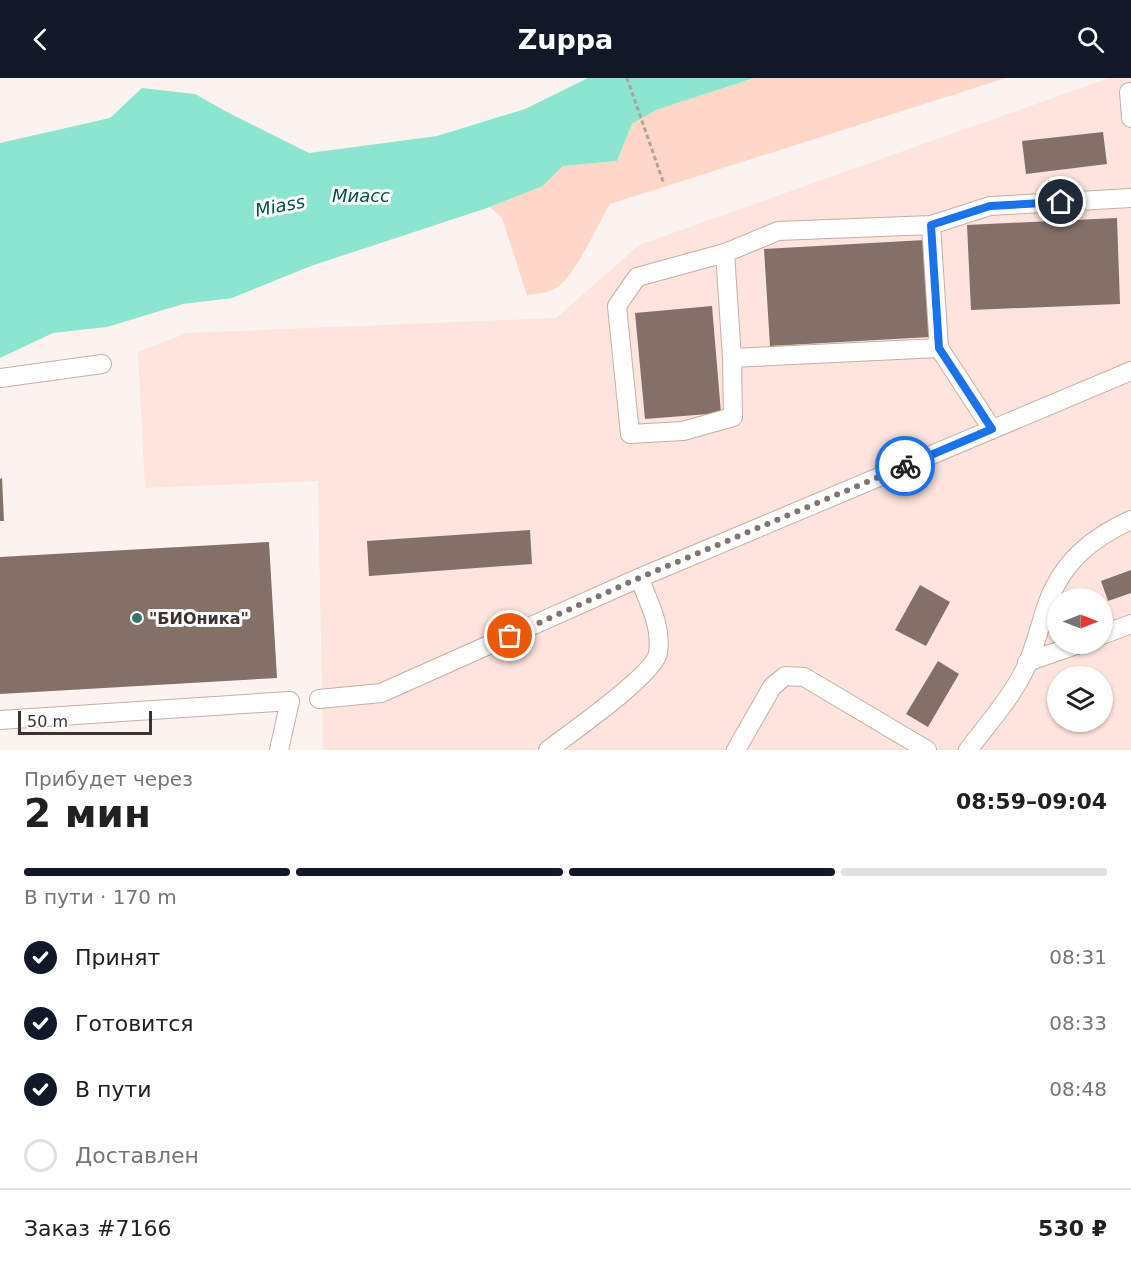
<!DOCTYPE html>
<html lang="ru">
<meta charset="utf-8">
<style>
:root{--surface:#fff;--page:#f2f2f2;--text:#202124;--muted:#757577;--line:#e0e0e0;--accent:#111827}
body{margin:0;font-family:"DejaVu Sans",sans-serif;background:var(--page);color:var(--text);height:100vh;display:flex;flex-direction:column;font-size:22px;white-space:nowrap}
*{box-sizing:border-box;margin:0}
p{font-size:20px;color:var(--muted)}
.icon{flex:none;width:33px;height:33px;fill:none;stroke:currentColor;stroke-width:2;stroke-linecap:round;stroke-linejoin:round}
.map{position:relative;height:672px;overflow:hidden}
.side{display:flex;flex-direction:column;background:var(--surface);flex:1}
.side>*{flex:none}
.needle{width:39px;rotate:90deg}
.controls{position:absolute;left:1047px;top:510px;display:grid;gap:12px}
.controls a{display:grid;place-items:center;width:66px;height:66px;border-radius:50%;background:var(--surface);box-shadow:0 2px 4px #0004;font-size:30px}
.scale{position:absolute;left:18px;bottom:15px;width:134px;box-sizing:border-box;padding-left:6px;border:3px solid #3c3330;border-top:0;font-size:16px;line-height:21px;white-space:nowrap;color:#3c3330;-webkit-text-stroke:4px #fff;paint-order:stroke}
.pin{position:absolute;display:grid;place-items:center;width:51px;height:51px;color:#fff;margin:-26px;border:3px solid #fff;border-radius:50%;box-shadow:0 2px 6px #0007}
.courier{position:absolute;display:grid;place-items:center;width:60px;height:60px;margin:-30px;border:4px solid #1a73e8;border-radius:50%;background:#fff;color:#222;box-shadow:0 2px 8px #0007}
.headline em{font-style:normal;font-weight:600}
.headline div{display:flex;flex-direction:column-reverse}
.headline{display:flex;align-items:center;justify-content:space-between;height:102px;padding:0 24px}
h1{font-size:39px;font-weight:600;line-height:45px}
.bar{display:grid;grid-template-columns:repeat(4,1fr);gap:9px 6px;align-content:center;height:72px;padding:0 24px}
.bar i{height:8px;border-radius:4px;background:var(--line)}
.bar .on{background:var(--accent)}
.bar p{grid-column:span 4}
.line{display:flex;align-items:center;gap:15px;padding:0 24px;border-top:2px solid var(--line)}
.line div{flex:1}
ol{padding:0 24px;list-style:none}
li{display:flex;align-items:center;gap:18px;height:66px}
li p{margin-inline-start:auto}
li .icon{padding:6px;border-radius:50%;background:var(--accent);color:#fff;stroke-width:4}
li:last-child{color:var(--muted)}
li i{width:33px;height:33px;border:3px solid var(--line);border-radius:50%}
header{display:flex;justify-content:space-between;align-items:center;height:78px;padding:0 24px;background:var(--accent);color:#fff;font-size:27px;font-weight:600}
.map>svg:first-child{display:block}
.built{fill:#fde4dc;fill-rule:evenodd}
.green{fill:#ffd7c9}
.water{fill:#8be5cf}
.building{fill:#837069}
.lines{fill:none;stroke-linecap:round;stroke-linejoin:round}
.minor-casing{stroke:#c4afa7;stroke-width:20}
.path{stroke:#aca3a0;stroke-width:3;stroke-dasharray:4.5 3;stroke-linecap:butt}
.minor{stroke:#fff;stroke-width:18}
.done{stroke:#7f7673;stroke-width:6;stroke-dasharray:0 10.8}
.route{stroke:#1a73e8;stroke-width:8}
.poi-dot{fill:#337566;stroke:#fff;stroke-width:2}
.labels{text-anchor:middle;stroke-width:6;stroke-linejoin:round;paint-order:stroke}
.poi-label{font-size:16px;font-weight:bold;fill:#3c3330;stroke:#fff;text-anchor:start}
.water-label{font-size:18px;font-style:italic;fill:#005143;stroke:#fff}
</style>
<header><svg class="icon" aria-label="back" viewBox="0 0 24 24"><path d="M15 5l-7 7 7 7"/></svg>Zuppa<svg class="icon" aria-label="search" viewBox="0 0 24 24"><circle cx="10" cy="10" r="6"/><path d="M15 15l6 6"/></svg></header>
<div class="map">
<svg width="1131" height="672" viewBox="0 0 1131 672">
<rect width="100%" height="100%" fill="#fcf3f0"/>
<!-- built -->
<path class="built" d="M1109,0H1131V672H323L318,403L145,410L138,274L187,255L556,240L639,167ZM1058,520H1102V566H1058ZM1058,598H1102V644H1058Z"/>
<!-- green -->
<path class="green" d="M754,0H1006L610,126C600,144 573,200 558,209C548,215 538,216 527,217L502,140L490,129L543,108L563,88L617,83L632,46L656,32Z"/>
<!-- water -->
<path class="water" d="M588,0H754L656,32L632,46L617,83L563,88L543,108L490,129L311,188L232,220L183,226L107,249L53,255L0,280V65L110,40L142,10L195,16L229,35L309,75L437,58L525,31Z"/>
<!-- building -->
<path class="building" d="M1103,54L1107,86L1026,96L1022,63Z
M1117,140L1120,226L971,232L967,147Z
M925,162L930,259L770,268L764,171Z
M712,228L721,335L645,341L635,235Z
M2,400L4,443H0V401Z
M530,452L532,486L369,498L367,463Z
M269,464L277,600L0,616V479Z
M1131,492V515L1108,523L1101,503Z
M920,507L950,524L926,568L895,552Z
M938,583L959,596L928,649L906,636Z"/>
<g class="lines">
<!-- minor casing -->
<g class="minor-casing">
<path id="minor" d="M1131,14H1129L1131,40
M931,147L939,270L992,351
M725,175L732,280
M939,270L732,280L733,339L683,353L630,356L617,228L637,199L725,175L778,153L931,147L990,128L1131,120
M0,300L102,286
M1102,557L1131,546
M1027,584L1079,566
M319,621L381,615L639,500L1131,293
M0,642L290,623L279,672
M548,672C569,656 654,597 658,575C662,549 649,524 639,500
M736,672L772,609L785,598L804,599L927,672
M968,672C986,648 1008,624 1022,597C1035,574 1039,548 1048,524C1063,483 1093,459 1131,442"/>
</g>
<!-- path -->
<path class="path" d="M627,0L664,106"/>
<!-- minor -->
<use href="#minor" class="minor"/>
</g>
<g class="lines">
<!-- done -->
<path class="done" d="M510,558L639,500L905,388"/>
<!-- route -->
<path class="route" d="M905,388L992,351L939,270L931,147L990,128L1061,124"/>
</g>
<!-- markers -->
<circle class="poi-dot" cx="137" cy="540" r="6"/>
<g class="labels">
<!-- poi labels -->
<g class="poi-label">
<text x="149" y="546">"БИОника"</text>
</g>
<!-- water labels -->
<g class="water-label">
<text x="361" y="124">Миасс</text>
<text transform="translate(280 128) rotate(-11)" y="6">Miass</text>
</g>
</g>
</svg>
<div class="controls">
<a><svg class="needle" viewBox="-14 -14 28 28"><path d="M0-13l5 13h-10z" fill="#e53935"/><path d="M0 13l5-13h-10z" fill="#757577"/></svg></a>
<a><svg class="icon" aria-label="layers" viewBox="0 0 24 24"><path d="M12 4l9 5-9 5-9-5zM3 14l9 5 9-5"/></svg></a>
</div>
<div class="scale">50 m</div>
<div class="pin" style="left:510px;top:558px;background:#ea580c"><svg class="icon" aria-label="bag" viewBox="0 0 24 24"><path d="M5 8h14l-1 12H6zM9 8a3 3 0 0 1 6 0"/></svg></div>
<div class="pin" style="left:1061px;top:124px;background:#1f2937"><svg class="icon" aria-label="home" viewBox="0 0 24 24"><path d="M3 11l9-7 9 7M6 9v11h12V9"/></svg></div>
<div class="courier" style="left:905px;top:388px"><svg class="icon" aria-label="bike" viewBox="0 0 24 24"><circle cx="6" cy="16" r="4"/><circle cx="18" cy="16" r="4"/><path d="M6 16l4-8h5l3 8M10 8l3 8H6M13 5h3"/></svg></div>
</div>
<section class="side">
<div class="headline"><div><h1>2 мин</h1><p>Прибудет через</p></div><em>08:59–09:04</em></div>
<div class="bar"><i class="on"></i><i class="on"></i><i class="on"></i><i></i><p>В пути · 170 m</p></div>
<ol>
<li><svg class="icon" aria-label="check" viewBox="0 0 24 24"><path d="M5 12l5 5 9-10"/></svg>Принят<p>08:31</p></li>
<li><svg class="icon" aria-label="check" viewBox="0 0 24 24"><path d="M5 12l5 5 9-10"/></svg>Готовится<p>08:33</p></li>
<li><svg class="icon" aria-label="check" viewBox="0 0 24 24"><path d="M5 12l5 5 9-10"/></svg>В пути<p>08:48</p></li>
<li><i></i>Доставлен</li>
</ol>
<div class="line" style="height:78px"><div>Заказ #7166</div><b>530 ₽</b></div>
</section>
